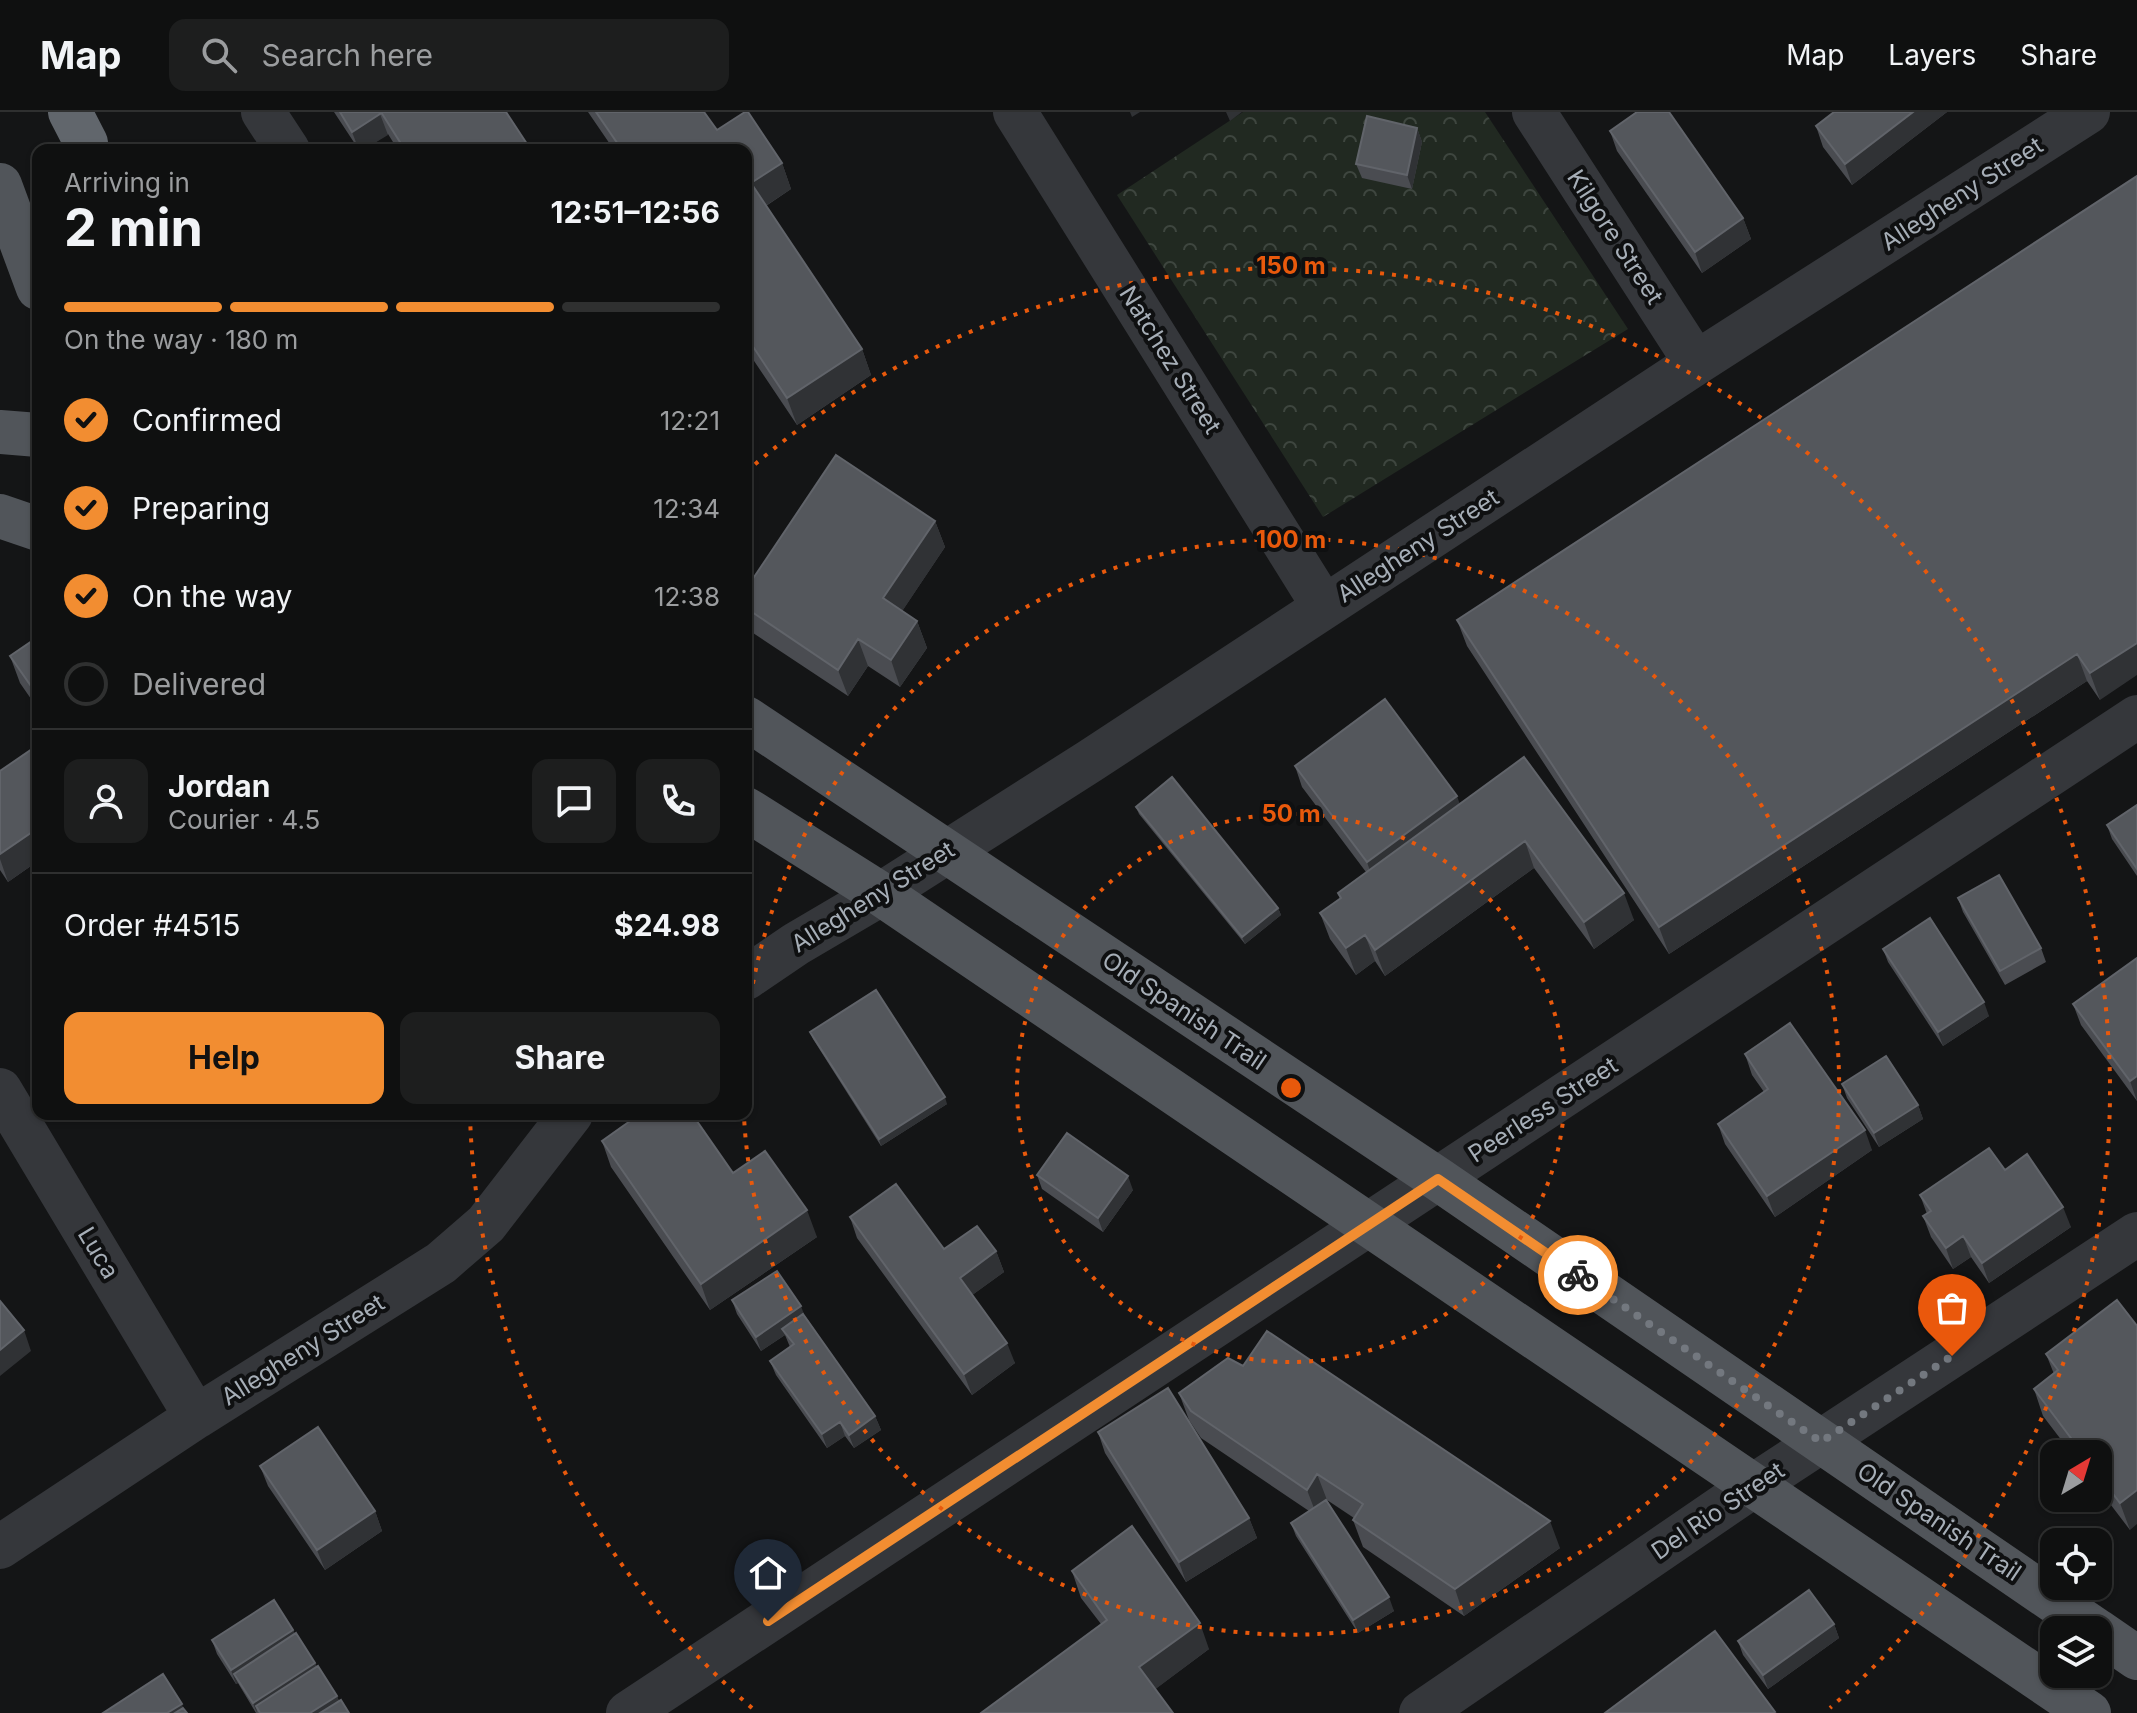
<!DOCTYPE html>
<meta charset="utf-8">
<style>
:root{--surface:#0f1010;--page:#1d1e1e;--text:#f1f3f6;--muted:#9b9d9f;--line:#2f3030;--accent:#f28d31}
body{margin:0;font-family:Inter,sans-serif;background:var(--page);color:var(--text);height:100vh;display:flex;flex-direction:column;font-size:30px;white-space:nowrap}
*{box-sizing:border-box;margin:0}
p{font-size:26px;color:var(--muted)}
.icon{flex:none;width:44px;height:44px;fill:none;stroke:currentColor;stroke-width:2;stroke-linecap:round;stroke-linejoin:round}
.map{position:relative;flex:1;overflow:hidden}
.panel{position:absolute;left:32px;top:32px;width:720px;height:976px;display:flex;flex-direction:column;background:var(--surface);border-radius:16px;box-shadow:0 2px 6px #0004,0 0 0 2px var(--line)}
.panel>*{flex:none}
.needle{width:52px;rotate:38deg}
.tools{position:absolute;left:2040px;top:1328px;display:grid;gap:16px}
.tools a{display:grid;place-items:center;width:72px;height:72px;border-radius:16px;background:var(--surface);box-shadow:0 2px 6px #0004,0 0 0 2px var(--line);font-size:40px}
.pin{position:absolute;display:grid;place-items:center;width:68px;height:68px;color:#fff;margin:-82px -34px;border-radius:50% 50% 50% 0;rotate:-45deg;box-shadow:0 0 8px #0007}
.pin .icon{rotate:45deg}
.courier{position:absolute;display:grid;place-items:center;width:80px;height:80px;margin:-40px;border:6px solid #f28d31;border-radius:50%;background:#fff;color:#222;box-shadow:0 2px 10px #0007}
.summary em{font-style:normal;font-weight:700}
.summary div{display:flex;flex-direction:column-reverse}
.summary{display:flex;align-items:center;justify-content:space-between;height:136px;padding:0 32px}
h1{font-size:52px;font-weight:700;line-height:60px}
.bar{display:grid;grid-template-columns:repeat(4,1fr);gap:12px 8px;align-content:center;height:96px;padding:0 32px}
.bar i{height:10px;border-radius:6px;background:var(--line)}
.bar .active{background:var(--accent)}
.bar p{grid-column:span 4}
.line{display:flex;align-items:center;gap:20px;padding:0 32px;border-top:2px solid var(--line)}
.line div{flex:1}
.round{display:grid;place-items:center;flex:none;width:84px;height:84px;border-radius:16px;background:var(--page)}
ol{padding:0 32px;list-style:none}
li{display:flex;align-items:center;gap:24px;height:88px}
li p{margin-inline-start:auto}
li .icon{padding:8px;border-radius:50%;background:var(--accent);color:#111;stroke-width:4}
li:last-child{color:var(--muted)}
li i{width:44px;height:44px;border:4px solid var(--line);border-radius:50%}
.primary-button{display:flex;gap:16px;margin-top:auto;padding:16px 32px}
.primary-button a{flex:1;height:92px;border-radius:16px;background:var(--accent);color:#111;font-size:32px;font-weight:700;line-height:92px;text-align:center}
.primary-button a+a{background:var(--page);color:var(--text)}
header{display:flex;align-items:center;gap:48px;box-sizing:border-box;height:112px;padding:0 40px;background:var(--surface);border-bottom:2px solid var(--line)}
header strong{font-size:38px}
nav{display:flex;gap:44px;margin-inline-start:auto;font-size:28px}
.search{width:560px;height:72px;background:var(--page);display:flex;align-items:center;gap:20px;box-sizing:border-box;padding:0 28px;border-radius:16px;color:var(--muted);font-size:30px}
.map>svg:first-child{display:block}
.forest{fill:url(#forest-crowns)}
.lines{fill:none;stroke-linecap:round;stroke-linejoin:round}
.minor{stroke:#35373b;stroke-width:44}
.major{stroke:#51555a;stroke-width:44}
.highway{stroke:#61666c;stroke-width:44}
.wall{fill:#4a4c51}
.shaded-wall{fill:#303235}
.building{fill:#54575c;stroke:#61646a;stroke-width:2}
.done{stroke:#73787f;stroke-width:8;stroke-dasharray:0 14.4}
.route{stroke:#f28d31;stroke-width:10}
.ring{fill:none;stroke:#e8590c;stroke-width:4;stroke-dasharray:4 8}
.labels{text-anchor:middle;stroke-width:8;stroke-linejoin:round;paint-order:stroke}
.street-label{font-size:24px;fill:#a6aeb7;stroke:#0f1011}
.centre{fill:#e8590c;stroke:#0f1011;stroke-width:4}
.ring-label{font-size:24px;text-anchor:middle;font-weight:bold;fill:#e8590c;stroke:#0f1011;stroke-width:8;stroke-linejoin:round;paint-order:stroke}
</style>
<header>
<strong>Map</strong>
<div class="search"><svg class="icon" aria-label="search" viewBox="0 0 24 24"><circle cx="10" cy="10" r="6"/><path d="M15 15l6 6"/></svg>Search here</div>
<nav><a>Map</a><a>Layers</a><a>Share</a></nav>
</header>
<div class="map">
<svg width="2137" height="1601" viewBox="0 0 2137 1601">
<defs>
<pattern id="forest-crowns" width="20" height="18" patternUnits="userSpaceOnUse" patternTransform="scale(2)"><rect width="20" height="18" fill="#212921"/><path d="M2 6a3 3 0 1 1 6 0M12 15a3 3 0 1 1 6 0" fill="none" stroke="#3e463f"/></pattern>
</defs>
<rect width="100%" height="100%" fill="#141516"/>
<!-- forest -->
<path class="forest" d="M1243,0H1485L1628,217L1323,405L1117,83Z"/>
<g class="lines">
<!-- minor -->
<path class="minor" d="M263,0L288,38
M1015,0L1324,495
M1534,0L1696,251
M746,866L796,832L881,782L1090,649L1696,251L2088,0
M0,978L196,1305
M0,1435L196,1305L441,1151L486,1112L571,1002
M628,1601L2137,605
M1421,1601L1753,1374L2137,1122"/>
<!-- major -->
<path class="major" d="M0,73L38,176
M0,320L38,323
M0,404L38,417
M746,606L1438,1067L2096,1518
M746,697L881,782L2089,1601
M2098,1519L2137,1546"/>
<!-- highway -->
<path class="highway" d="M70,0L86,31"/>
</g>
<!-- wall -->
<path class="wall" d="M334,0H506L531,38H398L388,22L363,38H359Z
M588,0H704L717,18L745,0H748L782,51L791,77L766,94L862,237L871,263L797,313L746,237V38H614Z
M1834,0H1947L1852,73L1823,35L1816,14Z
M1417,16L1422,30L1412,77L1362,66L1356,52Z
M1610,19L1743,106L1751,127L1702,161L1617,39Z
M2137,64L2100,588L2087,569L1669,842L1467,534L1457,508Z
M935,409L945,435L902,499L917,509L927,536L900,575L868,554L848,584L747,517L746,477Z
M38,525V597L20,571L10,544Z
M38,633V749L8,770L0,758V659Z
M1524,645L1634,808L1594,837L1534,756L1385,864L1375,849L1356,863L1330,827L1320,801L1340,787L1338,781L1366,760L1302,675L1295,654L1460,692Z
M2137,693V764L2112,727L2107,713Z
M1136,695L1278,796L1281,803L1245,832L1139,702Z
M1958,786L2041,836L2046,850L2005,873L1963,800Z
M1883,837L1989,904L1943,934L1888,850Z
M2137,846V989L2081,913L2073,892Z
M810,920L947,992L881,1034L813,927Z
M1745,942L1872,1038L1775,1105L1725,1032L1718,1012L1764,980L1752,963Z
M1842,972L1918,993L1923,1007L1879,1035L1847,986Z
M602,1029L733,1061L817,1125L710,1198L611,1055Z
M2005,1058L2071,1115L1989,1171L1971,1145L1953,1157L1931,1125L1923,1104L1927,1102L1920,1083Z
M1037,1063L1133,1078L1103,1120L1042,1077Z
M850,1105L944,1137L996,1139L1004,1160L972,1183L1015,1251L972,1283L857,1126Z
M732,1188L805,1204L875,1304L881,1318L854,1336L845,1324L827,1336L776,1263L770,1249L790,1235L785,1223L761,1239L737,1202Z
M2137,1214L2130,1418L2098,1376V1342H2072L2043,1304L2034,1277L2054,1262L2046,1242Z
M1243,1254L1560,1436L1464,1504L1363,1435L1353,1408L1354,1406L1327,1388L1394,1499L1358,1521L1296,1424L1291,1411L1309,1399L1201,1326L1189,1308L1179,1281Z
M1098,1320L1249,1406L1257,1426L1186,1470L1105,1341Z
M260,1354L375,1399L382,1419L325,1458L268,1374Z
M1072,1459L1209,1537L1155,1577L1101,1512L1081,1486Z
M1834,1512L1839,1526L1768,1577L1743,1543L1738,1529Z
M293,1518L295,1522L337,1584L339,1589L349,1601H256L238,1571L236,1572L217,1542L212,1528Z"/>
<!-- shaded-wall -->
<path class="shaded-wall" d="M1130,0H1140L1132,5Z
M1226,0H1242L1230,9Z
M1913,0H1947L1852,73L1845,52Z
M380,2L388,23L363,38H359L352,20Z
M1417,16L1422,30L1412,77L1407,63Z
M782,51L791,77L761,97L751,71Z
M1743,106L1751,127L1702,161L1695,140Z
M862,237L871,263L797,313L787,286Z
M935,409L945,435L893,513L883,486Z
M917,509L927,536L900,575L891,548Z
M858,527L868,554L848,584L838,558Z
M2137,531V563L2100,588L2090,561Z
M2077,542L2087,569L1669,842L1659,815Z
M1457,684L1464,704L1374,771L1367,750Z
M38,716V749L8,770L0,747V742Z
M1525,729L1534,756L1385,864L1375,838Z
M1624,781L1634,808L1594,837L1584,810Z
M1278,796L1281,803L1245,832L1242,825Z
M1365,823L1375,849L1356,863L1346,836Z
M1984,890L1989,904L1943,934L1938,920Z
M2137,964V989L2130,969Z
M945,985L947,992L881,1034L879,1027Z
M1918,993L1923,1007L1879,1035L1874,1021Z
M1865,1018L1872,1038L1775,1105L1767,1084Z
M1128,1064L1133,1078L1103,1120L1098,1106Z
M2063,1095L2071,1115L1989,1171L1982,1151Z
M807,1098L817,1125L710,1198L701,1172Z
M1963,1124L1971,1145L1953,1157L1946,1136Z
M996,1139L1004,1160L967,1187L960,1166Z
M801,1194L806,1208L782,1217L785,1223L761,1239L756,1225Z
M24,1218L31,1239L0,1264V1238Z
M1007,1231L1015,1251L972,1283L964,1262Z
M875,1304L881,1318L854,1336L849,1323Z
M840,1310L845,1324L827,1336L822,1322Z
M1317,1362L1327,1388L1317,1404L1307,1378Z
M2137,1378V1412L2130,1418L2120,1391Z
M375,1399L382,1419L325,1458L317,1438Z
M1249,1406L1257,1426L1186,1470L1179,1450Z
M1550,1409L1560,1436L1464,1504L1455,1477Z
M1389,1485L1394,1499L1358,1521L1353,1508Z
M1200,1511L1209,1537L1149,1582L1139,1555Z
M1834,1512L1839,1526L1768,1577L1763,1563Z
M293,1518L298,1531L234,1562L238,1571L236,1572L231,1558Z
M315,1551L320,1565L256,1594L257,1601L253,1591Z
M337,1584L342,1598L336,1601H310Z
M182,1592L185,1601H167Z"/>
<!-- building -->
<path class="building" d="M340,0H379L380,2L352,20Z
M381,0H506L531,38H405Z
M596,0H704L717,18L745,0H748L782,51L751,71L862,237L787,286L746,224V38H622Z
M1637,0H1669L1743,106L1695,140L1610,19Z
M1834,0H1913L1845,52L1816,14Z
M1367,4L1417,16L1407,63L1356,52Z
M2137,64V531L2090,561L2077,542L1659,815L1457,508Z
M836,343L935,409L883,486L917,509L891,548L858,527L838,558L746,496V477Z
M38,525V584L10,544Z
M1385,587L1457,684L1367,750L1295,654Z
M38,633V716L0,742V659Z
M1524,645L1624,781L1584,810L1525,729L1375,838L1365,823L1346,836L1320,801L1341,786L1338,781Z
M1172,665L1278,796L1242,825L1136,695Z
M2137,693V757L2107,713Z
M1999,763L2041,836L2000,859L1958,786Z
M1930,806L1984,890L1938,920L1883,837Z
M2137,846V964L2130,969L2073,892Z
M876,878L945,985L879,1027L810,920Z
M1790,911L1865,1018L1767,1084L1718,1012L1768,977L1745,942Z
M1886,944L1918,993L1874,1021L1842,972Z
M640,1002H692L733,1061L765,1039L807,1098L701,1172L602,1029Z
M1067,1021L1128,1064L1098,1106L1037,1063Z
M1989,1036L2005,1058L2027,1042L2063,1095L1982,1151L1963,1124L1946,1136L1923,1104L1931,1099L1920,1083Z
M896,1072L944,1137L977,1114L996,1139L960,1166L1007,1231L964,1262L850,1105Z
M777,1159L801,1194L756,1225L732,1188Z
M2117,1188L2137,1214V1378L2120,1391L2098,1362V1342H2083L2034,1277L2058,1258L2046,1242Z
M0,1189L24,1218L0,1238Z
M803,1202L875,1304L849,1323L840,1310L822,1322L770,1249L794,1232L782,1217Z
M1267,1219L1550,1409L1455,1477L1353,1408L1363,1392L1317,1362L1307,1378L1191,1299L1179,1281L1228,1246L1243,1254Z
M1168,1276L1249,1406L1179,1450L1098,1320Z
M318,1315L375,1399L317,1438L260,1354Z
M1326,1388L1389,1485L1353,1508L1291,1411Z
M1132,1414L1200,1511L1139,1555L1173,1601H981L1107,1508L1072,1459Z
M1809,1478L1834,1512L1763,1563L1738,1529Z
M274,1488L293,1518L231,1558L212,1528Z
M1715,1519L1775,1600L1773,1601H1605Z
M296,1521L315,1551L253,1591L234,1562Z
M318,1554L337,1584L310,1601H260L256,1594Z
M163,1562L182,1592L167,1601H103Z
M341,1588L349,1601H320Z
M183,1596L187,1601H175Z"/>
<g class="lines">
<!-- done -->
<path class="done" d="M1578,1163L1821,1330L1952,1244"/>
<!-- route -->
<path class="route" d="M768,1509L1438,1067L1578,1163"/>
</g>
<!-- distance rings -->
<g class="ring">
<circle cx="1291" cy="976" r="274"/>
<path d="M746 919A548 548 0 1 1 744 1005"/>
<path d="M752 1596A822 822 0 0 1 470 1005M746 360A822 822 0 1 1 1830 1596"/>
</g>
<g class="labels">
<!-- street labels -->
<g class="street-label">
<text transform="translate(1962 82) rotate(-33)" y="8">Allegheny Street</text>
<text transform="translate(1615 125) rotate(57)" y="8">Kilgore Street</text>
<text transform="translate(1170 248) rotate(58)" y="8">Natchez Street</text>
<text transform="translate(1418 434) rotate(-33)" y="8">Allegheny Street</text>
<text transform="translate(873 785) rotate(-32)" y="8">Allegheny Street</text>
<text transform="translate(1184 899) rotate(34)" y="8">Old Spanish Trail</text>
<text transform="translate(1543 998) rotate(-33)" y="8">Peerless Street</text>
<text transform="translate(98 1141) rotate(59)" y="8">Luca</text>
<text transform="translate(303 1238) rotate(-32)" y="8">Allegheny Street</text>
<text transform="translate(1718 1399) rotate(-34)" y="8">Del Rio Street</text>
<text transform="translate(1939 1410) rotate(34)" y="8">Old Spanish Trail</text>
</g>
</g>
<circle cx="1291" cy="976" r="12" class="centre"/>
<g class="ring-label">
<text x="1291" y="162">150 m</text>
<text x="1291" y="436">100 m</text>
<text x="1291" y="710">50 m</text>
</g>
</svg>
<div class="tools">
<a><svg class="needle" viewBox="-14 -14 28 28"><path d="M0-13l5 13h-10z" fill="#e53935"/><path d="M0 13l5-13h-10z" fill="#9b9d9f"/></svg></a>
<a><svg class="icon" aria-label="locate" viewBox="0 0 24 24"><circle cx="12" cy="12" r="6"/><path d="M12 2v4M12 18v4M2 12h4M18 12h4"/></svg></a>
<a><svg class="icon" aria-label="layers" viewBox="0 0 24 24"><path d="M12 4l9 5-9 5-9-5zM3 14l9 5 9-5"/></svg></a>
</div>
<div class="pin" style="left:1952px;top:1244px;background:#ea580c"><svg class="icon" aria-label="bag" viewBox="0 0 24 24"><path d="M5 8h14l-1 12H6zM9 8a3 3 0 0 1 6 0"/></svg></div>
<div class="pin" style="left:768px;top:1509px;background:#1f2937"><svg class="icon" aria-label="home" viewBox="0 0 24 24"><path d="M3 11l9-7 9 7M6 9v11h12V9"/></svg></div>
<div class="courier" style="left:1578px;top:1163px"><svg class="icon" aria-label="bike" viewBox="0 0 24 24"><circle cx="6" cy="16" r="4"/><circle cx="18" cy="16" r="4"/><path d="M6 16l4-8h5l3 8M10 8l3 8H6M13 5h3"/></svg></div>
<section class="panel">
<div class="summary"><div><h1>2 min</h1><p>Arriving in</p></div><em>12:51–12:56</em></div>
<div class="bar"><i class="active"></i><i class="active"></i><i class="active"></i><i></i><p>On the way · 180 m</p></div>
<ol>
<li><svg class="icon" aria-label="check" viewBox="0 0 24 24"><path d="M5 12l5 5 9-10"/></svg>Confirmed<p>12:21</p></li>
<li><svg class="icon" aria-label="check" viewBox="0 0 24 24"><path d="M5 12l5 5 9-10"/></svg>Preparing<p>12:34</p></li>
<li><svg class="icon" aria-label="check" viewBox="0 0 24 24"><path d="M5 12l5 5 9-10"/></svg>On the way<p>12:38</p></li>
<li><i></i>Delivered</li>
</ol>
<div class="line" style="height:144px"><a class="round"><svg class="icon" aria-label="person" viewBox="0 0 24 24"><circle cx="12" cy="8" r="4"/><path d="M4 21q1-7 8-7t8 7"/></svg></a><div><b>Jordan</b><p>Courier · 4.5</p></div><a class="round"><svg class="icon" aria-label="chat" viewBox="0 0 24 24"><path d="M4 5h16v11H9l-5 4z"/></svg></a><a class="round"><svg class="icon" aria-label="phone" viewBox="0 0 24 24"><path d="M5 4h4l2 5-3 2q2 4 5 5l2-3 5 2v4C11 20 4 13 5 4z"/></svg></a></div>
<div class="line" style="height:104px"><div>Order #4515</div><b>$24.98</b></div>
<div class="primary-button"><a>Help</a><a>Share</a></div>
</section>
</div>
